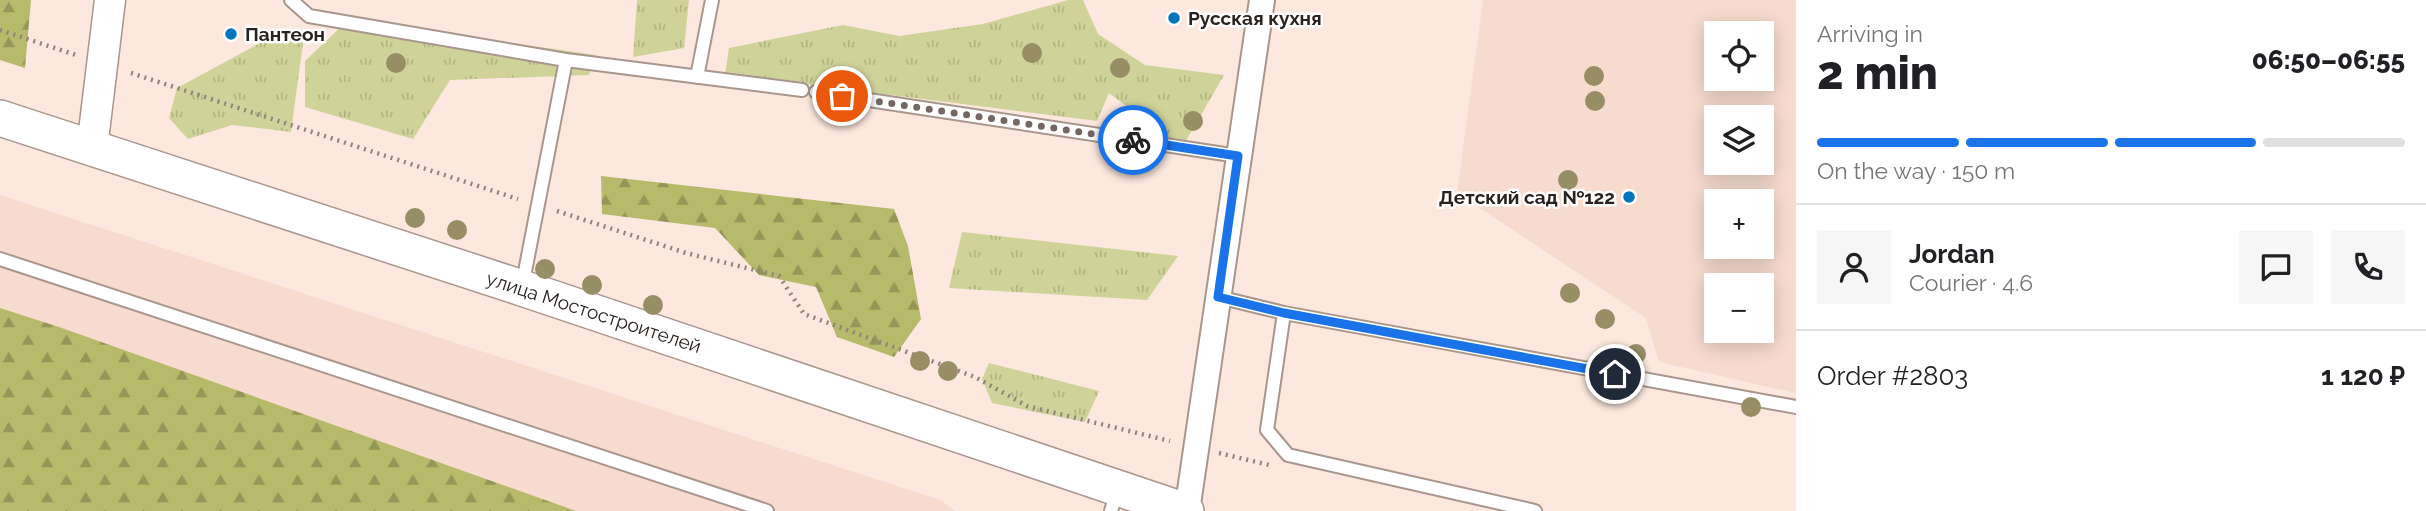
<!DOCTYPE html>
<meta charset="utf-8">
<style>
:root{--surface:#fff;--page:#f6f6f6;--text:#202124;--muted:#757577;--line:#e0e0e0;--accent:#1a73e8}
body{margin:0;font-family:Raleway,sans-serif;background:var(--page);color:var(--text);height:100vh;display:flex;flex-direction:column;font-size:26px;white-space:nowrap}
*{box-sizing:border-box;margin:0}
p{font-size:23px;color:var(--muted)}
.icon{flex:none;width:38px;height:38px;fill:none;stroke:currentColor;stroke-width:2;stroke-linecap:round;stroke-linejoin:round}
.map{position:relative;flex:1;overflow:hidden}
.sheet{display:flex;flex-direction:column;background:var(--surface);width:630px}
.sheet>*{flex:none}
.tools{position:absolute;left:1704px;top:21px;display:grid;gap:14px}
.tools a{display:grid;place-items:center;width:70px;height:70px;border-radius:0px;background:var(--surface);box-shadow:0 4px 18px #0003;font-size:35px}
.pin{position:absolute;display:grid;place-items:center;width:60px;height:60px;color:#fff;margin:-30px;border:4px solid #fff;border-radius:50%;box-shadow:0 2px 7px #0007}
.courier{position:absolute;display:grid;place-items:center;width:70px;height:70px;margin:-35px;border:5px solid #1a73e8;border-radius:50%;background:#fff;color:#222;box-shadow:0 2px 9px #0007}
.head em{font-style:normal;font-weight:800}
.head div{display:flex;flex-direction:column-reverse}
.head{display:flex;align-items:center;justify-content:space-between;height:119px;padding:0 21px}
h1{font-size:46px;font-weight:800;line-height:52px}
.bar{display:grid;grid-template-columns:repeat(4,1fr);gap:10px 7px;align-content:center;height:84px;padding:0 21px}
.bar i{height:9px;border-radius:5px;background:var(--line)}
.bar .current{background:var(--accent)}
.bar p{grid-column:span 4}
.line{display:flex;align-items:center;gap:18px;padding:0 21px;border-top:2px solid var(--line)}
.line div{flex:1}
.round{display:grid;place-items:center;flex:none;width:74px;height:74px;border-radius:0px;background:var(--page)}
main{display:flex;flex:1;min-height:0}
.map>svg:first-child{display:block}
.built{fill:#f7dbce;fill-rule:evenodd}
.grass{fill:url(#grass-tufts)}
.forest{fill:url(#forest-firs)}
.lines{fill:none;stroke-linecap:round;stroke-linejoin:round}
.service-casing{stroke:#a9968d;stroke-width:16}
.minor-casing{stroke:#a9968d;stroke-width:28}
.tertiary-casing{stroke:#a9968d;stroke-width:33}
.secondary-casing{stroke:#a9968d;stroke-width:38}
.path{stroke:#91837d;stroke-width:4.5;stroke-dasharray:2 5;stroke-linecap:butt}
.service{stroke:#fff;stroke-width:12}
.minor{stroke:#fff;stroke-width:24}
.tertiary{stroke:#fff;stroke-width:30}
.secondary{stroke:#fff;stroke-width:35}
.tree{fill:#978e66}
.done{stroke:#746762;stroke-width:7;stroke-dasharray:0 12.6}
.route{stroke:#1a73e8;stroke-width:9}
.poi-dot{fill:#0474bf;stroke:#fff;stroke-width:2.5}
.labels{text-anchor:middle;stroke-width:5;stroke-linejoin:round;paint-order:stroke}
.poi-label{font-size:19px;font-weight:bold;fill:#2a221f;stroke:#fff;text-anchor:start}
.street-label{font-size:19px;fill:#2a221f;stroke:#fff}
</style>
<main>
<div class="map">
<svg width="1796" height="511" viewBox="0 0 1796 511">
<defs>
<pattern id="grass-tufts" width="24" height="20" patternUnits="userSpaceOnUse" patternTransform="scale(1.75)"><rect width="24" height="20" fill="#d0d399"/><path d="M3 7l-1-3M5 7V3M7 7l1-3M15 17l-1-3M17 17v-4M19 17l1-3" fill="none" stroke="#b3b583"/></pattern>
<pattern id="forest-firs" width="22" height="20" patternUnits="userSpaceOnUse" patternTransform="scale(1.75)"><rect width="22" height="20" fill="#b7b96b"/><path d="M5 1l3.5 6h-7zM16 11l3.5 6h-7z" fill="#959657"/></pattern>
</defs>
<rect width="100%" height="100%" fill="#fce8de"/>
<!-- built -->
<path class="built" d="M1483,0H1796V393L1659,362L1646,318L1457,193ZM1717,33H1762V79H1717ZM1717,117H1762V163H1717ZM1717,201H1762V247H1717ZM1717,285H1762V331H1717Z
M0,195L940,500L956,511H0Z"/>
<!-- grass -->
<path class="grass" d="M637,0H689L684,48L633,57Z
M1068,0H1083L1098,34L1145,65L1224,75L1182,148L1109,93L1097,121L725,74L729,48L843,25L899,36L983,24Z
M348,20L596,55L589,75L450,80L413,139L305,107V61Z
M273,36L303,43L291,132L232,125L188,139L169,118L177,88Z
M962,232L1178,256L1147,300L949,288Z
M989,363L1099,391L1085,422L992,403L982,379Z"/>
<!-- forest -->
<path class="forest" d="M0,0H31L25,68L0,60Z
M601,176L894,209L908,246L921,319L894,357L837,337L816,287L759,275L715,228L602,214Z
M0,308L59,327L576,511H0Z"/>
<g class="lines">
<!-- service casing -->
<g class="service-casing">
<path id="service" d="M291,0L309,16L566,60L802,90
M697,77L712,0
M816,92L1238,156
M0,259L767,511
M522,287L566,60
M1218,297L1284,313L1796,407
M1284,313L1267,430L1288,455L1535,511
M1111,511L1117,491"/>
</g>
<!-- minor casing -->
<g class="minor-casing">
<path id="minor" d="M1187,511L1262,0"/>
</g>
<!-- tertiary casing -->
<g class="tertiary-casing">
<path id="tertiary" d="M92,148L110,0"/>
</g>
<!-- secondary casing -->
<g class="secondary-casing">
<path id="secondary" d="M0,118L522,288L1186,511"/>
</g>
<!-- path -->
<path class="path" d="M0,30L76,55
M131,73L518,199
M557,211L686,253L779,276L804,314L975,377L1027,406L1170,441
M1219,453L1269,465"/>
<!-- service -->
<use href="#service" class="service"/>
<!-- minor -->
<use href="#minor" class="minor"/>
<!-- tertiary -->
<use href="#tertiary" class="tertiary"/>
<!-- secondary -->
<use href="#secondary" class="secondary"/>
</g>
<!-- trees -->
<g class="tree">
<circle cx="1032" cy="53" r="10"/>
<circle cx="396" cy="63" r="10"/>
<circle cx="1120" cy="68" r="10"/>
<circle cx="1594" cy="76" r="10"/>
<circle cx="1595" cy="101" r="10"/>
<circle cx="1193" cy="121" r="10"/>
<circle cx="1568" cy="180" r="10"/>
<circle cx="415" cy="218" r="10"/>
<circle cx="457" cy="230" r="10"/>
<circle cx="545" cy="269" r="10"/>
<circle cx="592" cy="285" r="10"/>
<circle cx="1570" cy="293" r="10"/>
<circle cx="653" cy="305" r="10"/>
<circle cx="1605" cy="319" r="10"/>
<circle cx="1636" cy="354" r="10"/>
<circle cx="920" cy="361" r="10"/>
<circle cx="948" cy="371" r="10"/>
<circle cx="1751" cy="407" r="10"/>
</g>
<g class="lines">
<!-- done -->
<path class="done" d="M842,96L1133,140"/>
<!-- route -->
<path class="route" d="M1133,140L1238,156L1218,297L1284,313L1615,374"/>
</g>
<!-- markers -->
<g class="poi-dot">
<circle cx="1174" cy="18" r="7"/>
<circle cx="231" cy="34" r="7"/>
<circle cx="1629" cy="197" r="7"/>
</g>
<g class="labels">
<!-- poi labels -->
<g class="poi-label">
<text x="1188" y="25">Русская кухня</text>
<text x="245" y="41">Пантеон</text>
<text x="1615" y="204" text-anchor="end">Детский сад №122</text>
</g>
<!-- street labels -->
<g class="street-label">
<text transform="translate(594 312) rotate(18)" y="7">улица Мостостроителей</text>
</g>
</g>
</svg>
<div class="tools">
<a><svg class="icon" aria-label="locate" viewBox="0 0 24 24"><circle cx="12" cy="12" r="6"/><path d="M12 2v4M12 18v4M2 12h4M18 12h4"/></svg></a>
<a><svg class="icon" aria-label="layers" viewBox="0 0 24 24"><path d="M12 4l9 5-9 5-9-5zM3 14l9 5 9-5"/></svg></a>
<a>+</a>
<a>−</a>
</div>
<div class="pin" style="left:842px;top:96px;background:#ea580c"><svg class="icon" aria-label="bag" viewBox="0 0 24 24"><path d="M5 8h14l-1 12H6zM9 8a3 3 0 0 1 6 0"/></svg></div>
<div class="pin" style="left:1615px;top:374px;background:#1f2937"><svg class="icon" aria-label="home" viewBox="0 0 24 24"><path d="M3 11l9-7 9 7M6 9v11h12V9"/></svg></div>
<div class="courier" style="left:1133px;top:140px"><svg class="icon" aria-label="bike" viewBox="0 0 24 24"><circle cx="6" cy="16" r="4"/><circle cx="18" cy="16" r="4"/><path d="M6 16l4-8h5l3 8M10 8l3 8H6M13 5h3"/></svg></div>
</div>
<section class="sheet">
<div class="head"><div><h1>2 min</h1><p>Arriving in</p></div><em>06:50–06:55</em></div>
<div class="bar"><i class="current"></i><i class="current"></i><i class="current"></i><i></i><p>On the way · 150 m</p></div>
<div class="line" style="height:126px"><a class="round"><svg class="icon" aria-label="person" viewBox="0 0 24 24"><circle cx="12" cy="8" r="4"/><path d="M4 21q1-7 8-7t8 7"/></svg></a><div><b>Jordan</b><p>Courier · 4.6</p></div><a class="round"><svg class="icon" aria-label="chat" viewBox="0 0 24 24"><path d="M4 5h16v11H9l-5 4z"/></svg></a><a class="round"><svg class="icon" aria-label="phone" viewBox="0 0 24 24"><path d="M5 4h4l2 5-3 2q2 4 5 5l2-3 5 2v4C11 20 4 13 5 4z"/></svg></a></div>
<div class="line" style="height:91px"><div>Order #2803</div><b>1 120 ₽</b></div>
</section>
</main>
